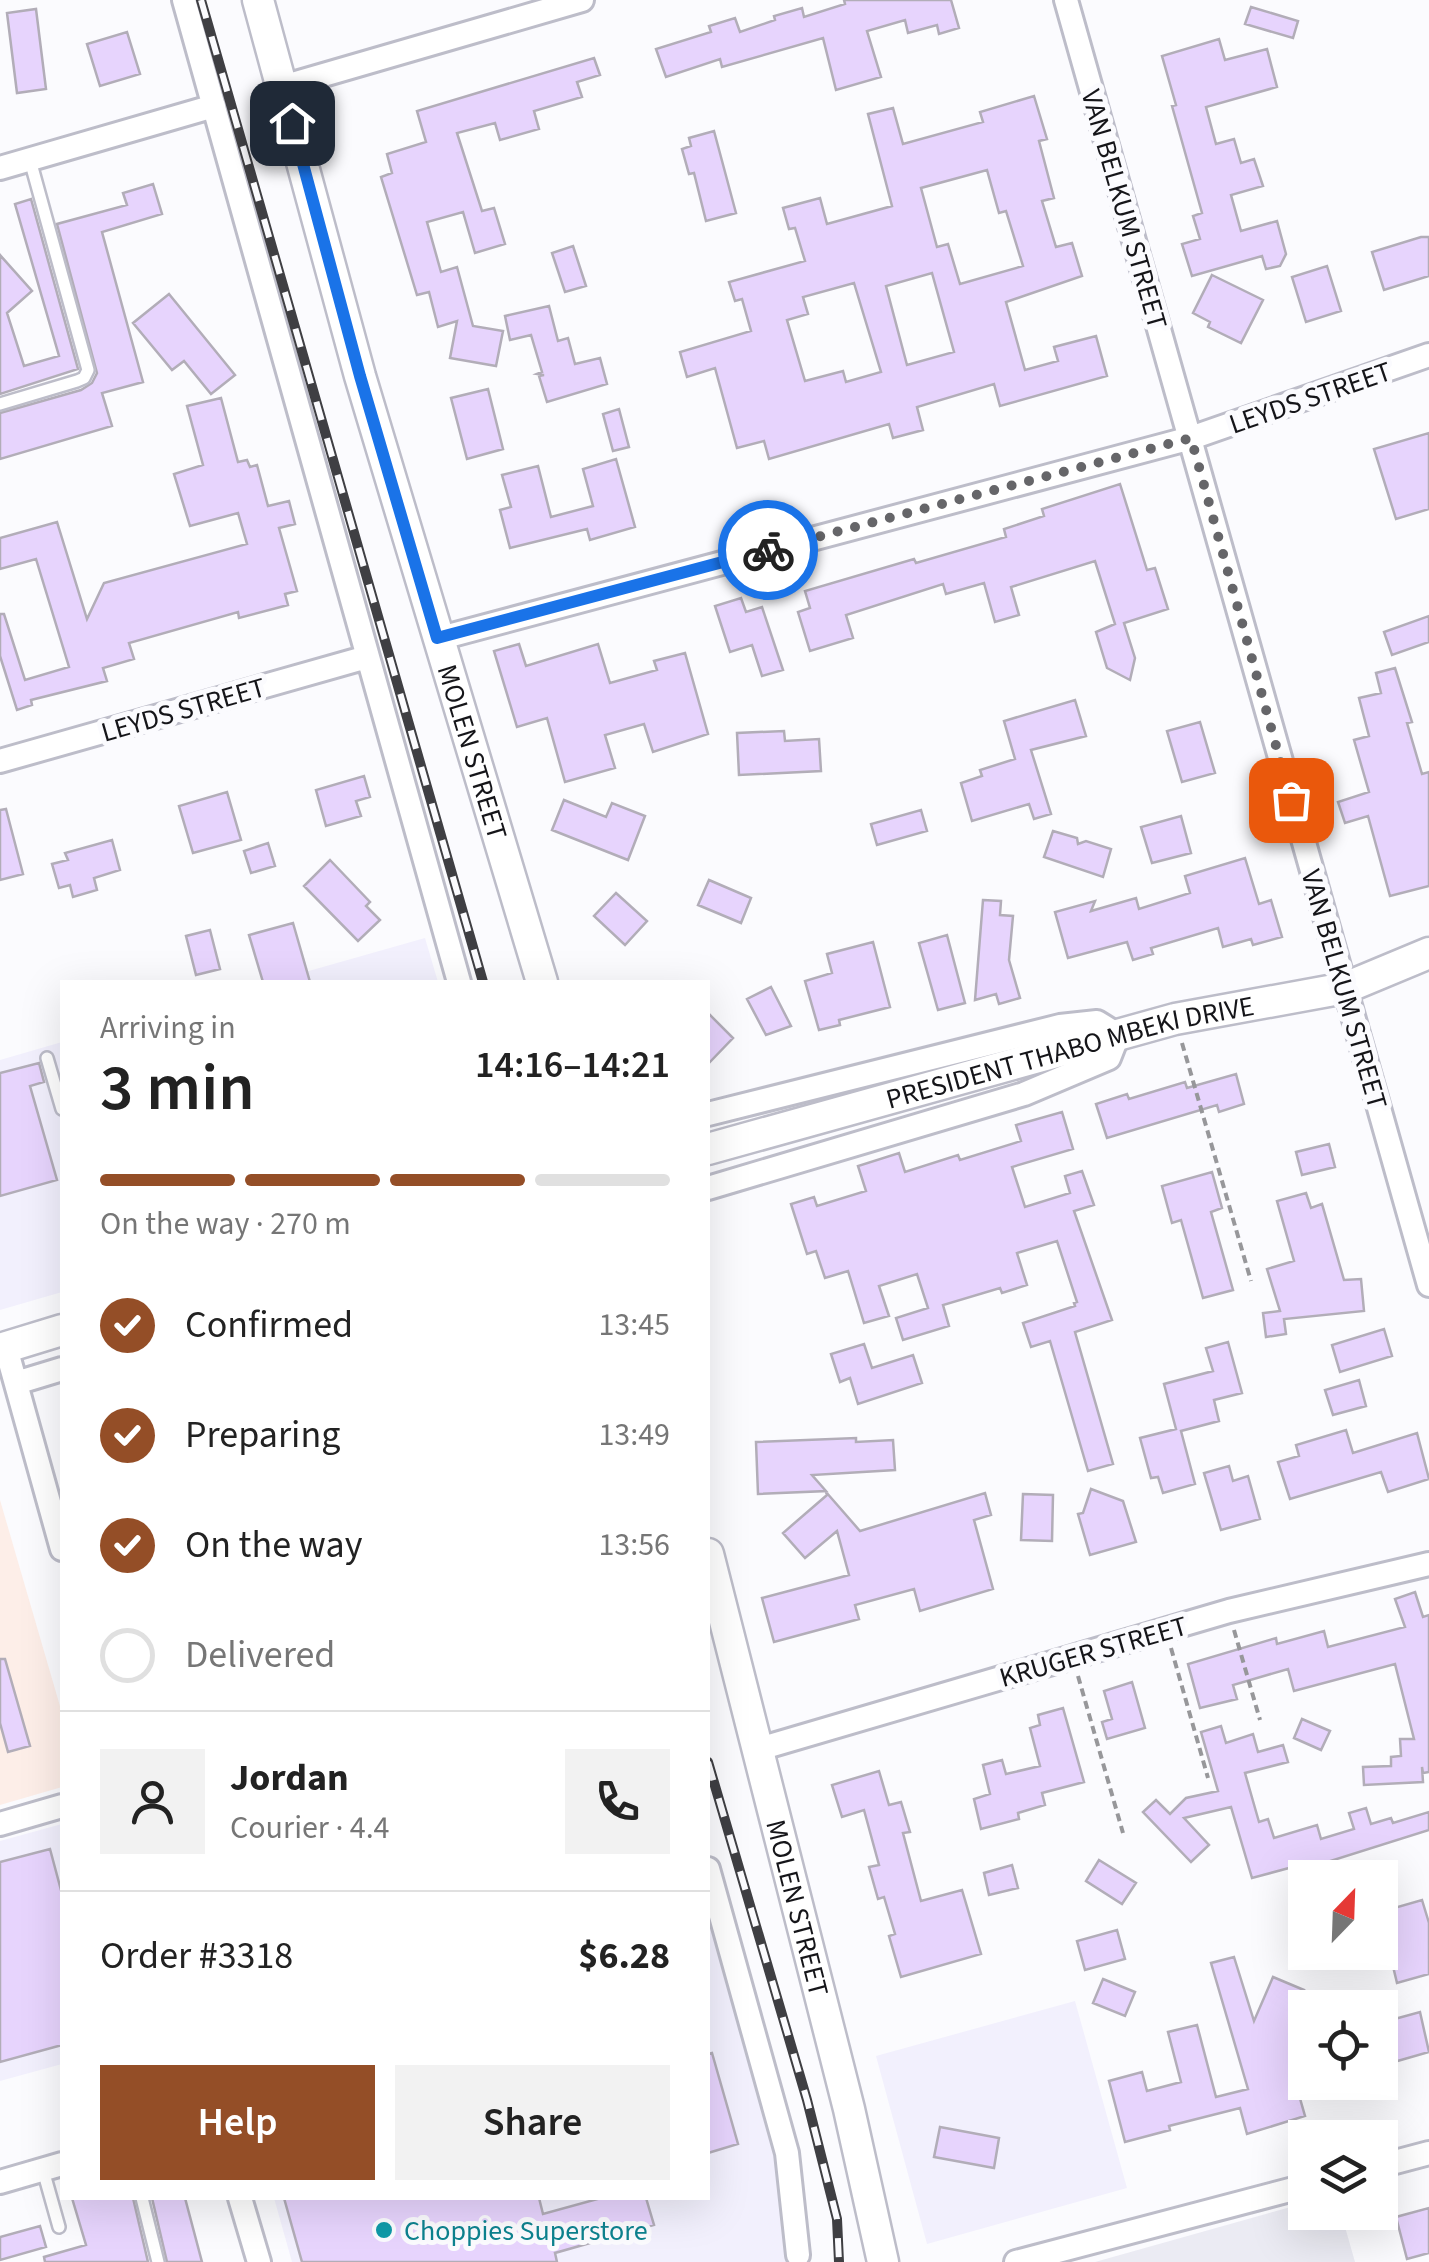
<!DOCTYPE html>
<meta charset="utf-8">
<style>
:root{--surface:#fff;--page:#f2f2f2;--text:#222;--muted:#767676;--line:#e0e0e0;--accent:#944e27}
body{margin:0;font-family:"Source Sans 3",sans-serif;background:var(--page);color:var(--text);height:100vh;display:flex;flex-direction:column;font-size:38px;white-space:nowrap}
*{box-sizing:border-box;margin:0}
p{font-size:32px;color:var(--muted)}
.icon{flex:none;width:55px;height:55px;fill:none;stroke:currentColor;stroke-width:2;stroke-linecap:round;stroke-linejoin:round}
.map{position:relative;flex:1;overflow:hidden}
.side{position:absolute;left:60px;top:980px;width:650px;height:1220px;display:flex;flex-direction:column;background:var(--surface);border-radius:0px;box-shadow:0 10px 40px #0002}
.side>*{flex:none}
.needle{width:65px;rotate:23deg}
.controls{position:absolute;left:1288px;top:1860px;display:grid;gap:20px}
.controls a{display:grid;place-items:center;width:110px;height:110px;border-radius:0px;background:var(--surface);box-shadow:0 10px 40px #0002;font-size:50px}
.pin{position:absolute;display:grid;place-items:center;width:85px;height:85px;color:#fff;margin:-42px;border-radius:20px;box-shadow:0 5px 15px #0006}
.courier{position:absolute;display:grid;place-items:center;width:100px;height:100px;margin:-50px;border:8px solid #1a73e8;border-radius:50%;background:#fff;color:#222;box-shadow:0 2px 12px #0007}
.head em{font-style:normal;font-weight:600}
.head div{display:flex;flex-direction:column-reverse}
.head{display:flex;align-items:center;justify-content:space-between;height:170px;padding:0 40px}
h1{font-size:65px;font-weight:600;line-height:75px}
.bar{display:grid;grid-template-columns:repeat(4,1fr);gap:15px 10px;align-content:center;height:120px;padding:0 40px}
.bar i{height:12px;border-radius:8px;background:var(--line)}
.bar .selected{background:var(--accent)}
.bar p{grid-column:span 4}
.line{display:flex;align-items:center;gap:25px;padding:0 40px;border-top:2px solid var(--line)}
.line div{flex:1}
.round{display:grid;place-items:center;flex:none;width:105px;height:105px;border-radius:0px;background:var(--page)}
ol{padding:0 40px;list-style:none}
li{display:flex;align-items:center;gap:30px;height:110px}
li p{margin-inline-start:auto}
li .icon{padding:10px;border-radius:50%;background:var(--accent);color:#fff;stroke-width:4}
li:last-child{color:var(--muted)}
li i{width:55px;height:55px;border:5px solid var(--line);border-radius:50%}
.cta{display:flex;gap:20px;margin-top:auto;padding:20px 40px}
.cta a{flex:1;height:115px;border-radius:0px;background:var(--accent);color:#fff;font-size:40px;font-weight:600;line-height:115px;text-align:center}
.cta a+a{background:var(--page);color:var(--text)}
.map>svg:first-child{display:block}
.commercial{fill:#f2f0fd}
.built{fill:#ebebf3}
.education{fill:#fdeee8}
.building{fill:#e7d4fd;stroke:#b2adb8;stroke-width:2.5;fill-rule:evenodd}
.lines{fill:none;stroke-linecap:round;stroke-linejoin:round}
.service-casing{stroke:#bdbdc9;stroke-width:16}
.minor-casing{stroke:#bdbdc9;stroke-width:28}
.tertiary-casing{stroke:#bdbdc9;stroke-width:35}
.path{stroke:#97979a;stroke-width:4;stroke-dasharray:8 5;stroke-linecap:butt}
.service{stroke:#fff;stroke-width:11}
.minor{stroke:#fff;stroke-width:22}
.tertiary{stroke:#fff;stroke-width:30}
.rail-casing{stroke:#3f3f43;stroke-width:10}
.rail{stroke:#fbfbfe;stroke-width:6;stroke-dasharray:19;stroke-linecap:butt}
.done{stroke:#666669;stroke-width:10;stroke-dasharray:0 18}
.route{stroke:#1a73e8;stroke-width:12}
.culture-dot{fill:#0f9aa8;stroke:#fbfbfe;stroke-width:4}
.labels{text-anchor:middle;stroke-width:10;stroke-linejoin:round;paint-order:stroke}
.street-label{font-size:28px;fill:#151519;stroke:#fbfbfe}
.culture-label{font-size:28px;fill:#0d838f;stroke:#fbfbfe;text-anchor:start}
</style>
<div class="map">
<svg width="1429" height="2262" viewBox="0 0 1429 2262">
<rect width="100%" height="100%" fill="#fbfbfe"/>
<!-- commercial -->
<path class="commercial" d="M425,938L438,982H270Z
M62,1042V1292L0,1310V1060Z
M62,1824V2064L0,2081V1841Z
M708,1907L780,2155L792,2262H292L274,2198H708Z
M1075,2001L1127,2188L927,2244L876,2056Z"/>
<!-- built -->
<path class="built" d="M1305,2203V2212L1341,2213L1355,2262H1095Z"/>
<!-- education -->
<path class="education" d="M0,1500L62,1713V1787L0,1805Z"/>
<!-- building -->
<path class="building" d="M844,0H951L959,28L939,34L937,25L908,33L905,20L867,31L881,77L836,90L823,38L722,67L720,59L666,77L656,49L711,32L709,26L735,18L740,32L775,20L774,16L802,8L804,17L845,4Z
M1251,7L1298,21L1293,38L1245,24Z
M36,9L46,89L17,93L7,13Z
M127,32L140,74L100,86L87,44Z
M1219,39L1225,60L1267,49L1277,87L1206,107L1216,144L1234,139L1241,163L1254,159L1263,186L1231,195L1241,231L1277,221L1286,254L1280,266L1266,269L1262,256L1192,276L1182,244L1200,239L1193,216L1202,213L1172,106L1176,105L1162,56Z
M594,58L600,75L577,82L582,97L534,111L539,129L500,140L495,123L457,133L482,211L494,208L505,244L475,253L463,212L427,222L441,272L457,267L473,326L503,331L496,366L450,358L457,321L438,327L429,292L417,295L381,177L392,173L387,154L426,142L417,111Z
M1034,96L1047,139L1039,141L1054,198L1042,201L1056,247L1072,243L1082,276L1006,302L1025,370L1058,361L1054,347L1096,336L1107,376L1000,406L994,384L917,407L923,430L893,438L889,424L769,459L764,441L737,448L715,368L687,377L680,352L751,331L742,299L735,301L729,282L805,261L795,228L789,229L783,208L820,198L827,224L892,206L868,114L893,108L903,144L983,122L980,112ZM987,170L999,213L1006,211L1023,266L960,284L948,244L937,247L921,188ZM932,273L954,352L907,365L886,286ZM854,283L881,372L846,382L843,371L805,381L787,320L808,314L803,297Z
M714,131L736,213L706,221L694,173L689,174L682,149L691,146L689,138Z
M153,184L162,214L102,232L143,382L102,393L112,426L0,459V413L81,390L92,383L97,373L57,224L127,205L123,193Z
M31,199L78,369L0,394V255L32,291L7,313L24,366L59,356L15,204Z
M1421,237H1429V276L1384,290L1372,252Z
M573,246L586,286L565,292L552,253Z
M1327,266L1341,311L1306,322L1292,277Z
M1212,275L1263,300L1241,343L1208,327L1210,322L1193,313Z
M169,294L235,375L211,394L184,361L172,370L133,323Z
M549,306L558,341L568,338L575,364L600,358L607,384L547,402L539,376L544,375L537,374L542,372L531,335L510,340L505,316Z
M488,389L503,449L467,459L451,398Z
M221,398L238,462L247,460L250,467L257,465L268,506L289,501L295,524L279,528L297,591L285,594L288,605L239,618L238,612L129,643L134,659L103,668L107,681L31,700L32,705L17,710L0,656V614H4L25,680L69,667L36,559L0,569V538L57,522L87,619L104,583L247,544L238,513L190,526L174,474L203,465L187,406Z
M619,409L629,447L613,451L603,414Z
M1429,433V509L1396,519L1374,449Z
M616,459L635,527L590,540L587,529L510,548L500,510L511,507L502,475L538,466L551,517L593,506L583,469Z
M1120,484L1147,570L1155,568L1168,609L1124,623L1135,658L1130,680L1107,668L1096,632L1115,624L1095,561L1011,587L1019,615L995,622L984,583L946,594L943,584L846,615L853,638L810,651L798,612L810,608L805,591L914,559L916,563L1006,537L1004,529L1044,516L1042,509Z
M741,598L746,612L762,607L783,670L762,676L752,645L730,652L715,606Z
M1429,616V642L1392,655L1384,632Z
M519,644L526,666L598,644L610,683L657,670L654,661L685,653L708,734L653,752L644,724L605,735L615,768L565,782L547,718L517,727L494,651Z
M1395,668L1412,722L1407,723L1422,774L1429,772V886L1390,896L1368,816L1345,823L1338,802L1369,792L1354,740L1369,736L1359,698L1381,693L1376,673Z
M1075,700L1086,736L1031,750L1051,814L1034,819L1029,804L972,821L961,783L982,776L980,770L1015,759L1004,721Z
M1200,722L1215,773L1182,782L1167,731Z
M784,731L785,741L819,739L821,771L739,775L737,733Z
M364,776L370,797L356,801L361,816L326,826L316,790Z
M227,792L241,840L193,853L179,806Z
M564,800L606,817L612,803L645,816L628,860L552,830Z
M6,809L23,874L0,880V810Z
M921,810L927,831L877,845L871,824Z
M1181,816L1191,853L1152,863L1141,827Z
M1053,831L1077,838L1078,844L1086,841L1111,849L1103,877L1044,857Z
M112,840L120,870L94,878L97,890L73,897L70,885L59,888L52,864L68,860L65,853Z
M268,843L275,866L251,873L244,851Z
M1245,858L1259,904L1271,900L1282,937L1253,945L1251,939L1223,947L1218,928L1151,948L1153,954L1133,960L1127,942L1068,958L1055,912L1095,901L1091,911L1136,898L1139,909L1190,893L1185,876Z
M330,860L370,902L366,906L380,920L358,941L304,886Z
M709,880L751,898L741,923L698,905Z
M616,893L647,921L625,945L594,916Z
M983,900L1001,901L1000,915L1013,916L1009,960L1020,998L999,1004L996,994L975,1000Z
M293,923L310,982H263L249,935Z
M210,930L220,969L196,975L186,936Z
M947,935L965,1003L938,1010L919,943Z
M873,942L890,1007L839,1020L840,1025L819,1030L805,981L832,973L827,954Z
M771,987L791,1026L766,1035L747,999Z
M708,1013L733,1038L708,1064Z
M39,1063L44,1082L30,1086L57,1180L0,1196V1073Z
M1236,1074L1244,1104L1219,1112L1217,1105L1107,1138L1096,1104L1127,1094L1129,1099L1185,1082L1187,1088Z
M1062,1112L1073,1149L1012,1167L1025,1207L1070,1193L1065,1176L1082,1171L1094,1205L1074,1211L1112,1320L1075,1332L1113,1464L1088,1471L1050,1341L1031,1347L1023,1323L1075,1306L1074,1303L1077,1302L1057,1241L1017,1253L1027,1285L1002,1293L1000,1288L943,1305L949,1326L903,1340L896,1318L928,1308L917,1274L879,1286L889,1316L864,1323L848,1271L825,1278L816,1251L807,1254L791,1204L814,1197L817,1206L866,1191L858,1166L899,1153L905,1172L958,1155L960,1160L1021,1141L1016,1125Z
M1329,1144L1335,1167L1302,1175L1296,1152Z
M1212,1172L1222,1208L1211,1212L1233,1290L1203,1298L1181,1220L1172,1223L1162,1186Z
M1306,1193L1311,1208L1322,1204L1344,1280L1361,1279L1364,1311L1284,1319L1286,1334L1266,1337L1263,1313L1280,1311L1267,1269L1294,1261L1277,1201Z
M1384,1329L1392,1356L1340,1372L1332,1345Z
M1228,1342L1242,1393L1214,1400L1219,1421L1181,1431L1195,1484L1163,1493L1158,1477L1151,1478L1140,1438L1176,1429L1164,1384L1213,1371L1206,1348Z
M864,1344L872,1368L913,1355L922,1383L858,1404L850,1378L840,1382L831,1354Z
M1359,1380L1366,1406L1333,1415L1325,1390Z
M1346,1430L1353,1453L1417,1433L1429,1479L1388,1492L1381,1472L1290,1499L1278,1462L1299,1456L1296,1445Z
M856,1438V1442L893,1440L895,1470L812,1475L826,1491L758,1494L756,1442Z
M1229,1466L1233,1481L1248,1476L1260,1519L1221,1530L1204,1473Z
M1091,1489L1123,1501L1136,1542L1090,1555L1078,1514L1083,1513Z
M826,1492L860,1531L985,1493L991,1515L974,1520L993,1589L920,1611L914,1589L855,1605L859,1619L774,1642L762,1598L849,1575L837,1531L805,1558L783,1533L827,1495Z
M1023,1494L1053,1495L1052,1541L1021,1540Z
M1415,1592L1423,1617L1429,1615V1772L1423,1773L1422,1767L1423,1782L1364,1785L1363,1767L1391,1766V1757L1401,1756L1400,1739H1414L1395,1664L1294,1691L1288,1669L1233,1685L1237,1699L1200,1708L1188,1664L1276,1638L1277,1644L1324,1631L1328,1647L1405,1627L1395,1599Z
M0,1659H5L30,1746L8,1752L0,1723Z
M1132,1682L1145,1728L1107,1739L1102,1722L1112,1719L1104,1691Z
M1063,1708L1084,1782L1042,1793L1045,1805L1018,1813L1019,1819L981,1829L974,1799L990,1794L983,1765L1002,1760L1006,1774L1040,1766L1030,1728L1040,1725L1038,1715Z
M1302,1719L1330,1731L1321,1750L1294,1738Z
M1221,1726L1226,1743L1253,1734L1258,1752L1283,1745L1288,1762L1245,1773L1259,1822L1268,1819L1274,1838L1317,1825L1321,1839L1354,1829L1349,1813L1366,1808L1371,1824L1391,1818L1393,1823L1429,1812V1830L1302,1870L1300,1865L1252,1878L1231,1807L1184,1818L1209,1845L1191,1862L1143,1812L1156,1800L1170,1814L1186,1798L1218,1791L1201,1732Z
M879,1771L889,1805L901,1802L910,1832L903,1833L921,1901L962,1890L981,1954L901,1977L889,1936L895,1934L884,1897L878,1899L869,1867L879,1865L864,1810L842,1817L832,1785Z
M50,1849L62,1894V2045L0,2062V1862Z
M1099,1860L1136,1883L1122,1904L1086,1881Z
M1012,1865L1018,1888L989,1895L984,1873Z
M1422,1900L1429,1923V1974L1397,1983L1380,1912Z
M1117,1930L1125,1959L1085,1970L1077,1941Z
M1234,1957L1254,2021L1273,1977L1304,1990L1294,2014L1305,2054V2070L1293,2074L1305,2116L1247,2134L1240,2108L1169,2126L1170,2130L1125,2142L1109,2081L1142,2072L1147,2091L1181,2082L1168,2032L1197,2025L1216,2097L1248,2089L1211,1963Z
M1103,1979L1135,1992L1125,2016L1093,2003Z
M1420,2012L1429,2052L1380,2066V2023Z
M712,2053L738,2144L708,2153V2054Z
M940,2127L999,2138L994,2168L934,2157Z
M72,2198H133L148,2262H45L44,2257L86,2245Z
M152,2198H185L202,2262H167Z
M284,2198H539L543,2214L601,2198H646L654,2225L555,2253L557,2262H302Z
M1429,2208V2253L1407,2259L1396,2217Z
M40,2226L46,2247L0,2260V2237Z"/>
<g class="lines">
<!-- service casing -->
<g class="service-casing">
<path id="service" d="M0,404L77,381L84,378L88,370L30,160
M47,1058L62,1109
M43,2170L59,2227
M142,2198L158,2262"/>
</g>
<!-- minor casing -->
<g class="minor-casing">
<path id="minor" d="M184,0L459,982
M1066,0L1429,1285
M282,87L582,0
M0,168L214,106
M437,639L1191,438L1429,355
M0,761L367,657
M708,1114L1060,1026L1097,1022L1118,1035L1109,1058L1024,1094L708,1188
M6,1348L62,1549
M16,1383L62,1369
M759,1749L1229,1611L1429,1564
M0,1824L62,1806
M708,1869L787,2153L798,2255
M1380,2166L1429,2153
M0,2182L62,2164
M240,2198L259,2262
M1016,2262L1305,2186"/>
</g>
<!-- tertiary casing -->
<g class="tertiary-casing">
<g id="tertiary">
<path id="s1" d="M258,0L360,376L542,982"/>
<path id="s2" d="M708,1149L1175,1019L1345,988L1429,953"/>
<path d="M0,1349L62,1330"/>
<path id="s3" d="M708,1554L849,2109L883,2262"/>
</g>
</g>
<!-- path -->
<path class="path" d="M1182,1043L1251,1281
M1234,1630L1260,1720
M1171,1648L1208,1778
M1078,1676L1123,1833"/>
<!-- service -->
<use href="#service" class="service"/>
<!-- minor -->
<use href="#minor" class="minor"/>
<!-- tertiary -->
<use href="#tertiary" class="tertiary"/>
<!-- rail casing -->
<g class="rail-casing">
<path id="rail" d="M201,0L483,982
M708,1762L807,2100L837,2219L839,2262"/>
</g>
<!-- rail -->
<use href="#rail" class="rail"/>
</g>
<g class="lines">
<!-- done -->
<path class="done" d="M768,550L1191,438L1291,800"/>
<!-- route -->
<path class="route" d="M292,123L360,376L437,638L768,550"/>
</g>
<!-- markers -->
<circle class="culture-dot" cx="384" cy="2230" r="10"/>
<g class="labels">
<!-- street labels -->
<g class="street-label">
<text transform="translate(1125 209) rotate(74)" y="10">VAN BELKUM STREET</text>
<text transform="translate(1310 397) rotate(-19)" y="10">LEYDS STREET</text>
<text transform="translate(183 709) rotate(-16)" y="10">LEYDS STREET</text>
<text dy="10" stroke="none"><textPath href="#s1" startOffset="782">MOLEN STREET</textPath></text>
<text transform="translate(1345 989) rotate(74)" y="10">VAN BELKUM STREET</text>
<text dy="10" stroke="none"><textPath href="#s2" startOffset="375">PRESIDENT THABO MBEKI DRIVE</textPath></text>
<text transform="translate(1093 1651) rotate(-16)" y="10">KRUGER STREET</text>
<text dy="10" stroke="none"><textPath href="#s3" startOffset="365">MOLEN STREET</textPath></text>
</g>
<!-- culture labels -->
<g class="culture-label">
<text x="404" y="2240">Choppies Superstore</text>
</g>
</g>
</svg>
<div class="controls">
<a><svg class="needle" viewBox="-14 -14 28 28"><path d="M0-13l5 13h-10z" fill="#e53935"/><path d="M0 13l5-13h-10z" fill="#767676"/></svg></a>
<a><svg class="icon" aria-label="locate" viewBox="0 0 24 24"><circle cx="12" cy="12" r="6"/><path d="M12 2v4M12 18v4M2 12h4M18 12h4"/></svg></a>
<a><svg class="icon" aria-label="layers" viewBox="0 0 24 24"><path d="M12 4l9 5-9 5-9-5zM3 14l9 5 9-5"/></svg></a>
</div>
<div class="pin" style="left:1291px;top:800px;background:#ea580c"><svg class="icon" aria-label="bag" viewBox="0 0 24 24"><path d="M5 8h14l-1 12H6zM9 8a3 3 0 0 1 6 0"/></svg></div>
<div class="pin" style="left:292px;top:123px;background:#1f2937"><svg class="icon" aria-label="home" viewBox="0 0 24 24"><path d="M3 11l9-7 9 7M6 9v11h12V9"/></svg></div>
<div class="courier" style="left:768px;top:550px"><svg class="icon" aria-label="bike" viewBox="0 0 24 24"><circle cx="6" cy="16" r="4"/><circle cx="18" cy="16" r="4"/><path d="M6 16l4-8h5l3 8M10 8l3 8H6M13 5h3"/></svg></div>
<section class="side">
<div class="head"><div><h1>3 min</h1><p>Arriving in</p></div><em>14:16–14:21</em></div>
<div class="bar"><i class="selected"></i><i class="selected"></i><i class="selected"></i><i></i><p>On the way · 270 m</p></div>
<ol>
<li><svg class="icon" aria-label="check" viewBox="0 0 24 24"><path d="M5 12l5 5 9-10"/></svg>Confirmed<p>13:45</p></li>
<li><svg class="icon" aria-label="check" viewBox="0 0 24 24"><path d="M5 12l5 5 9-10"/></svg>Preparing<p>13:49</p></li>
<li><svg class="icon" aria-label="check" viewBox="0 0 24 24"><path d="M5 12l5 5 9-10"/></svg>On the way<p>13:56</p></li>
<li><i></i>Delivered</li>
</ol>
<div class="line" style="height:180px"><a class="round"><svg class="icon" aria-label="person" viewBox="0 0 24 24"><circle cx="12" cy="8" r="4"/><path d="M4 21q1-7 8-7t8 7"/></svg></a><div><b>Jordan</b><p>Courier · 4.4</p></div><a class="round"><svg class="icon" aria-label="phone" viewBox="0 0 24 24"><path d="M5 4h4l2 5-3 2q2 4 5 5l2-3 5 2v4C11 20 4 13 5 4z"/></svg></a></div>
<div class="line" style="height:130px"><div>Order #3318</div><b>$6.28</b></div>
<div class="cta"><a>Help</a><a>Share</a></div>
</section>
</div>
